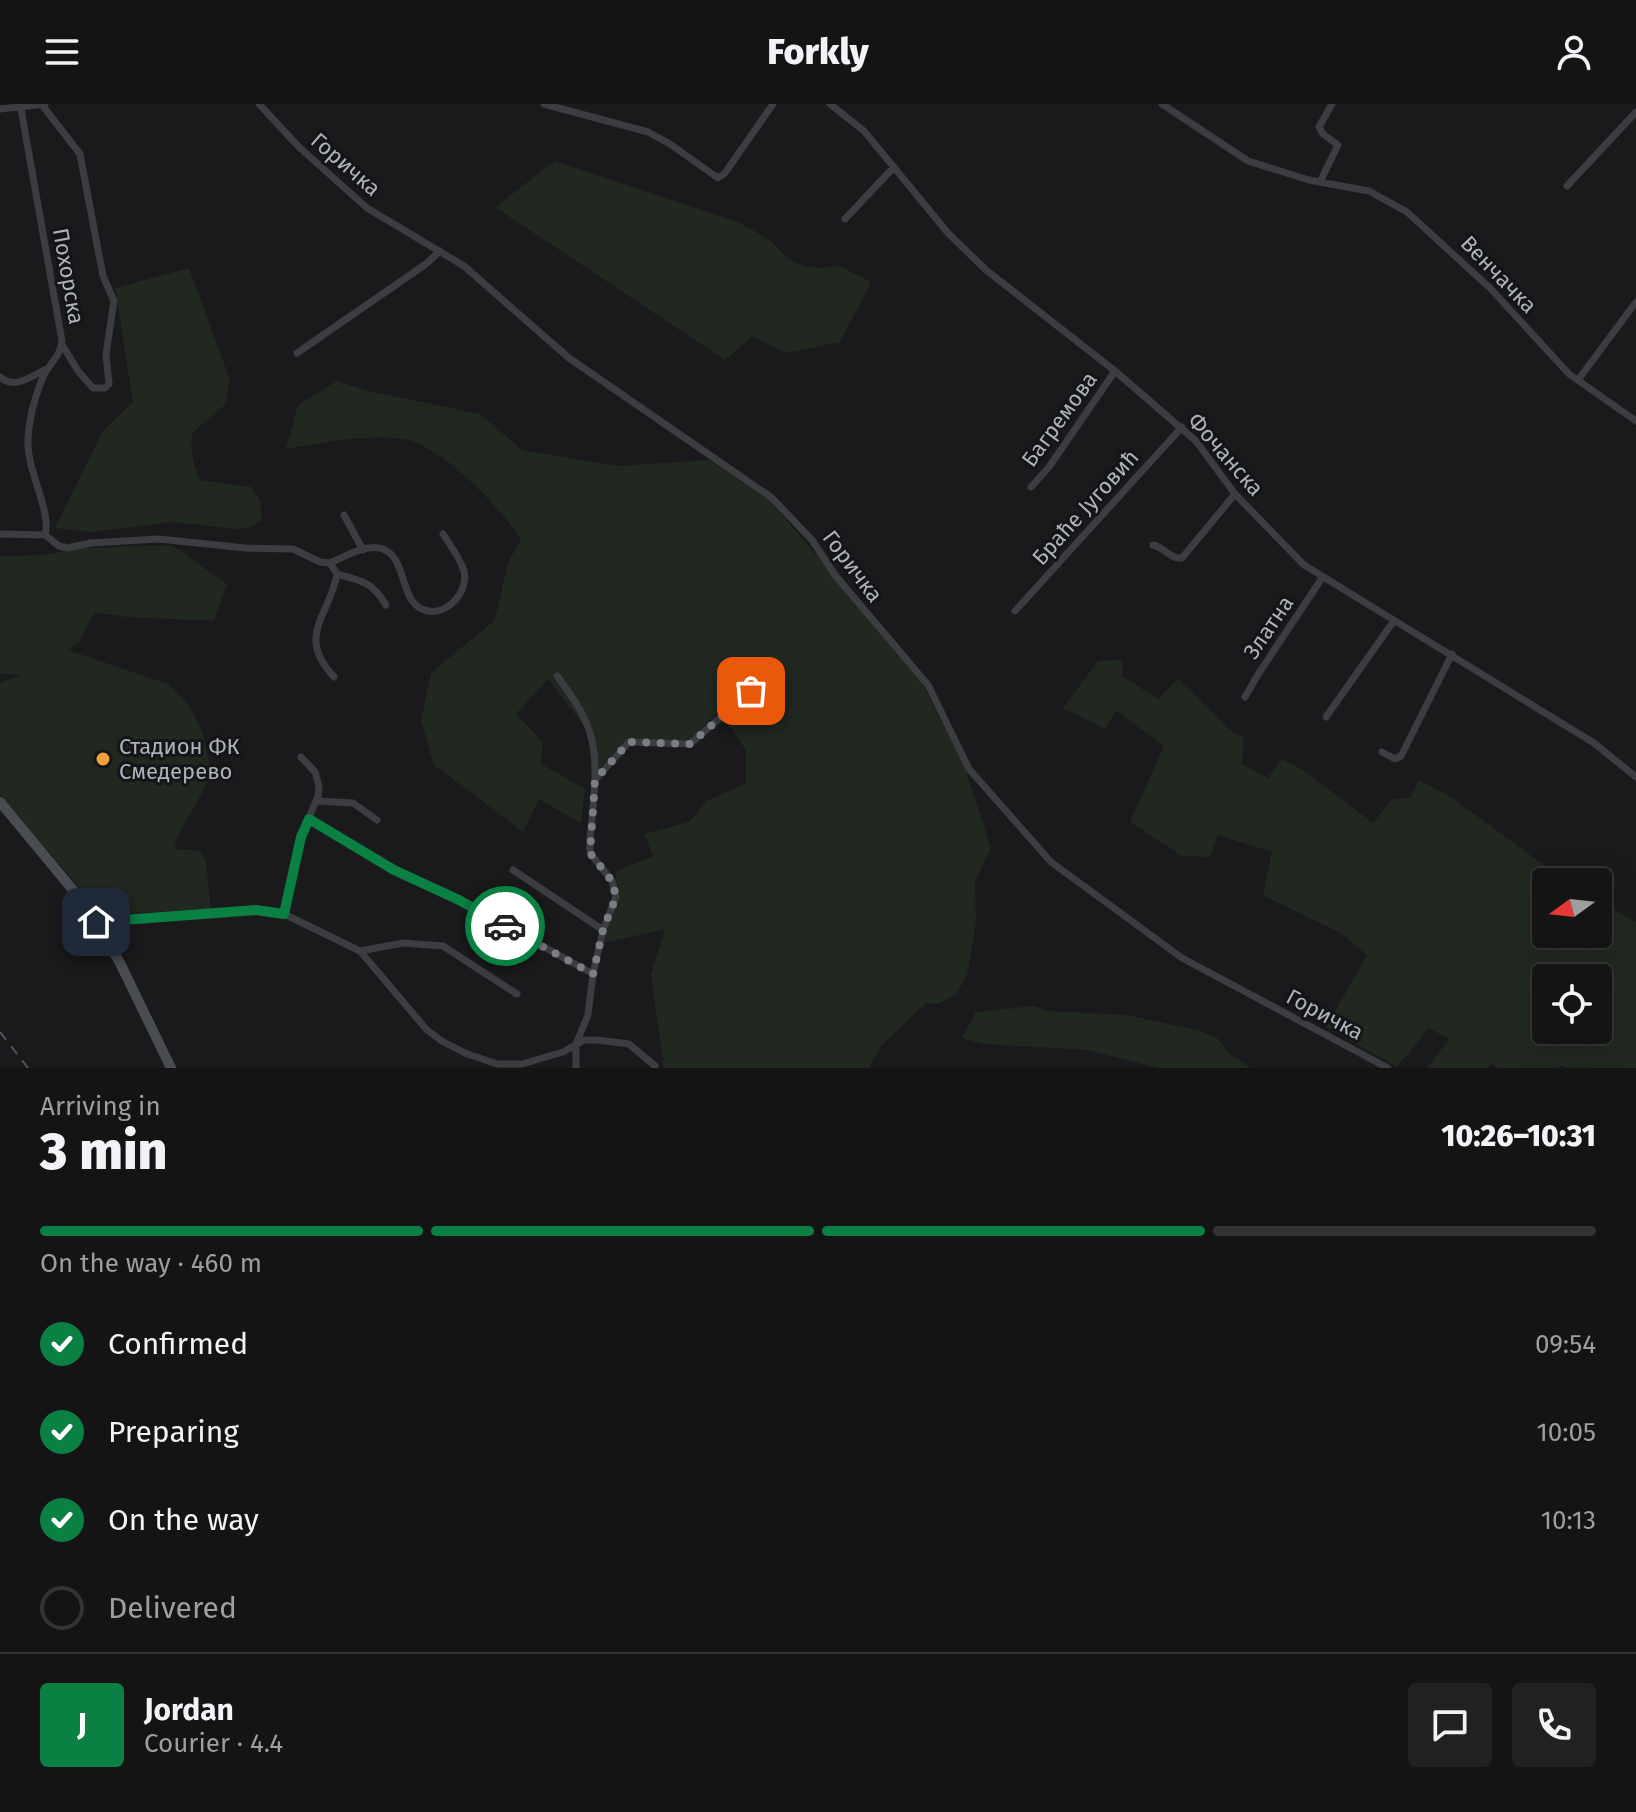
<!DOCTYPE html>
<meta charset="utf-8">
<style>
:root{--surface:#141415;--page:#212122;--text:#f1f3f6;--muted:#9d9ea0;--line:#333334;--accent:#0b8043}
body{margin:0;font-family:"Fira Sans",sans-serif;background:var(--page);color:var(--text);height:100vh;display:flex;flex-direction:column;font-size:30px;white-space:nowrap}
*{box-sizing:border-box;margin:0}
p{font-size:26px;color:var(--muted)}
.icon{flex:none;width:44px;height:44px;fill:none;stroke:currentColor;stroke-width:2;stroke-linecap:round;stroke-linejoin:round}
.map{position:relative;height:964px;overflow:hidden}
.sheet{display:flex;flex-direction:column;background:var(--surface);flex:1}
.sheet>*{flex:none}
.needle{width:52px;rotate:255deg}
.tools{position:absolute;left:1532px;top:764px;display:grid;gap:16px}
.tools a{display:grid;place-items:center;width:80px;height:80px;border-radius:8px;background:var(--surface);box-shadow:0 8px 32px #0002,0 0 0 2px var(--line);font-size:40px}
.pin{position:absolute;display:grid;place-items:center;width:68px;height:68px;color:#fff;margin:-34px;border-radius:16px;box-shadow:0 4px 12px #0006}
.courier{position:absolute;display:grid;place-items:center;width:80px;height:80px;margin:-40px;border:6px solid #0b8043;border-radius:50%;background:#fff;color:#222;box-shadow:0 2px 10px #0007}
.overview em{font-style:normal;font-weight:800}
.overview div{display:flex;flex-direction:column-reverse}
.overview{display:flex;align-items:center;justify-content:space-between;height:136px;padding:0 40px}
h1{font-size:52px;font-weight:800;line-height:60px}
.bar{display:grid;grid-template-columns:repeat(4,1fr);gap:12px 8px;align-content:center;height:96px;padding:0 40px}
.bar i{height:10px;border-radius:6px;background:var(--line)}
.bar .on{background:var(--accent)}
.bar p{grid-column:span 4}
.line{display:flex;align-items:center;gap:20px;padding:0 40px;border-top:2px solid var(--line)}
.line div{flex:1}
.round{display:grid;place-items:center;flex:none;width:84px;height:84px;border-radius:8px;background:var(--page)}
ol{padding:0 40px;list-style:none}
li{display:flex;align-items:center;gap:24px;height:88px}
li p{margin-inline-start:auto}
li .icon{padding:8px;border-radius:50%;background:var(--accent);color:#fff;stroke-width:4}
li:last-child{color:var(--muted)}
li i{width:44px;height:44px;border:4px solid var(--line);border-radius:50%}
header{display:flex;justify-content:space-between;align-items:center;height:104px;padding:0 40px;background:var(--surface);font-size:36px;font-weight:800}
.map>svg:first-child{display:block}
.green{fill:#202820;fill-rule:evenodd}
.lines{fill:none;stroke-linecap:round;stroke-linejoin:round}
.minor{stroke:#3b3d41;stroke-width:7}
.secondary{stroke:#494c51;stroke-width:10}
.rail{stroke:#4e5156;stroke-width:2;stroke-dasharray:10 8;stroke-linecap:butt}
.done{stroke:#797d84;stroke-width:8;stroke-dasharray:0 14.4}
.route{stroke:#0b8043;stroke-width:10}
.poi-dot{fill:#f39f3b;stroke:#151517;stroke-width:3}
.labels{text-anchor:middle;stroke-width:6;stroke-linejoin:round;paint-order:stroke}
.street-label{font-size:22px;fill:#acb3bc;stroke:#151517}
.poi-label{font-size:22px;fill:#acb3bc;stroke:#151517;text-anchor:start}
</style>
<header><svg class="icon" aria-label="menu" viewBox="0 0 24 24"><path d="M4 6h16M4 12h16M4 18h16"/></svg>Forkly<svg class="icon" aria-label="person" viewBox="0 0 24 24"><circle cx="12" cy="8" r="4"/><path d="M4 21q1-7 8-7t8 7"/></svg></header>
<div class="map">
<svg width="1636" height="964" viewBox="0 0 1636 964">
<rect width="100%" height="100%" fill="#1a1a1c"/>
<!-- green -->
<path class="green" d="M555,57L741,119L772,138L788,155L804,162L821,164L839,162L871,178L840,238L785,249L753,232L725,256L495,103Z
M189,164L230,276L225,301L192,329C190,346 193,359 200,376L251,383L260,396L262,416L251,423L236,425L173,418L89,428L55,424L103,327L133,298L115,184Z
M337,277L369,287L480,310L522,346L617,362L709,356L771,398L916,568L965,664L991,744L975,777L976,818L967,872L956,890L939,900L926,899L881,942L869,964H664L651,871L665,825L604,839L617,767L653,752L644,730L689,718L707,697L746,679V646L719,607L688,638L628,634L598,666L586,624L548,575L516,610L543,638L541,660L585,685L581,719L539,695L523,728L434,661L421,617L431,569L495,516L508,458L521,436C501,404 441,340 402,335C366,330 321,339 286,345L298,301Z
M172,441L227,480L214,517L127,513L94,508L79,539L67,546L168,580L191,604L202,627L212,671L175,737L176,745L201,747L206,758L211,805L98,811L71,774L0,691V579L21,571L0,570V452L42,451L83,444Z
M1123,556L1122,572L1158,595L1178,575L1230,626L1244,634L1242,660L1268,674L1282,655L1306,668L1373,719L1391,695L1410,694L1419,676L1451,693L1567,778H1546V830H1598V796L1636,818V964H1566L1562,961L1559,964H1499L1491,960L1488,964H1427L1449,935L1429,924L1397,963L1326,923L1367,851L1342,830L1263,791L1272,748L1218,731L1210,753L1182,752L1130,718L1164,642L1116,607L1105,625L1063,604L1098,557ZM1546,874H1598V926H1546Z
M1034,902L1048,907L1127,911L1201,927L1217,934L1228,948L1251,964H1159L1087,946L984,940L962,934L976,908Z"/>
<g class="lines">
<!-- minor -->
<path class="minor" d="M259,0L299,43L367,104L464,162L569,254L772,394L812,436L835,471L928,581L969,665L1051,758L1182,854L1388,964
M544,0L648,28L670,40L718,74L725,69L773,0
M830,0L864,27L948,129L986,166L1115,267L1196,337L1235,390L1304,461L1594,639L1636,673
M1162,0L1248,57L1309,76L1369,87L1407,108L1490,184L1569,270L1636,317
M43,2L80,50L103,172L114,197L106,250L109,280L105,284H93L78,267L63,242
M0,5L45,0
M21,5L62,237C61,251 51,258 45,269C36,288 29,314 28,335C26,366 52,407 45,431
M1320,78L1338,41L1323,30L1319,23L1332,0
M1567,82L1636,8
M845,115L894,63
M297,249L426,160L440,147
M0,273C15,286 31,272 47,265
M1578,276L1636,198
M1031,383L1049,363L1115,267
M344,411L363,446
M0,430L45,431
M45,431L59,442L67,444L90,439L159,435L245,444L293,445L320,458L330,459L337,470C330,512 295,531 334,573
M1153,441C1164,443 1171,456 1182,454L1235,390
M330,459C345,453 366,439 383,445C409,455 398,502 428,507C448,511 469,487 464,467C460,454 450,441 443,430
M337,470C363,477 372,478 386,501
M1015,507L1182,323
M557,572C596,623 598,643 593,705C592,720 589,734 590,749L612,777L616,793L603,826L593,870L588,911L576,940V964
M1245,593L1259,569L1322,474
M1326,613L1393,518
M1382,648L1395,655L1401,652L1452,550
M595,676L629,638L690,640L751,587
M318,697L353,699L377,716
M309,715L394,766L459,796L593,870
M513,766L603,826
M284,810L301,733L318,692L319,682L315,668L301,653
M96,818L256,806L284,810L360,847L427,926L442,937L465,949L497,960H522L563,948L584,936H597L629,940L655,962
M360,847L403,839L443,842L517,890"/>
<!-- secondary -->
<path class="secondary" d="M0,698L87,803L120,859L171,964"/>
<!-- rail -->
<path class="rail" d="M0,928L28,964"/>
</g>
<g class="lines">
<!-- done -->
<path class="done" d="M505,822L593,870L603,826L616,793L612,777L590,749L595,676L629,638L690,640L751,587"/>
<!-- route -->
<path class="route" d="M96,818L256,806L284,810L301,733L309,715L394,766L459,796L505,822"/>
</g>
<!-- markers -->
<circle class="poi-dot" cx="103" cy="655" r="8"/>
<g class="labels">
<!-- street labels -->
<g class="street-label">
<text transform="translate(346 60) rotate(41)" y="8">Горичка</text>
<text transform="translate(1499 170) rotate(46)" y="8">Венчачка</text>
<text transform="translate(69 172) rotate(80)" y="8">Похорска</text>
<text transform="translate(1059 315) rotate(-54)" y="8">Багремова</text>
<text transform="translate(1226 350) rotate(49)" y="8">Фочанска</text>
<text transform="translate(1085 403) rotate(-48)" y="8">Браће Југовић</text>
<text transform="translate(853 462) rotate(53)" y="8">Горичка</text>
<text transform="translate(1268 523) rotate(-56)" y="8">Златна</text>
<text transform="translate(1325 910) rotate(28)" y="8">Горичка</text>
</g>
<!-- poi labels -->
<g class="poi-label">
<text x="119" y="650">Стадион ФК<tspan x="119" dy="25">Смедерево</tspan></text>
</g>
</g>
</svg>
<div class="tools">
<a><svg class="needle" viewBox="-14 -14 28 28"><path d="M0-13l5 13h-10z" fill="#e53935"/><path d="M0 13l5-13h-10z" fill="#9d9ea0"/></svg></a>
<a><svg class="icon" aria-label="locate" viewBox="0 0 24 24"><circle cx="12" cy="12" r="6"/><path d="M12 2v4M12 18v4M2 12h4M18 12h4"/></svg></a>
</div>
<div class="pin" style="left:751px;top:587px;background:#ea580c"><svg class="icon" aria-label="bag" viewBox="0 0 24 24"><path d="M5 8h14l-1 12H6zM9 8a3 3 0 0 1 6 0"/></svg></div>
<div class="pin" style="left:96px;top:818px;background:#1f2937"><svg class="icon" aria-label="home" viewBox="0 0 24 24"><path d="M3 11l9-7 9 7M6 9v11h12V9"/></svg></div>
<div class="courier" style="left:505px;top:822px"><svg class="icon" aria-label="car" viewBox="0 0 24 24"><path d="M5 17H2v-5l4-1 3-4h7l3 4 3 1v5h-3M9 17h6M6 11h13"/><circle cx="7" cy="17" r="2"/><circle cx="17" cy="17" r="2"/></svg></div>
</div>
<section class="sheet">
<div class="overview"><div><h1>3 min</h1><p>Arriving in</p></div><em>10:26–10:31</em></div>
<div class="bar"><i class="on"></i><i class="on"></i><i class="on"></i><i></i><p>On the way · 460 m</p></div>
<ol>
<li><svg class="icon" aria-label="check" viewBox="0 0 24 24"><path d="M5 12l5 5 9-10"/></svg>Confirmed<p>09:54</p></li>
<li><svg class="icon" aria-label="check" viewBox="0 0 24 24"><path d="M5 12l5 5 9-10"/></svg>Preparing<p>10:05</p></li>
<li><svg class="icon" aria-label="check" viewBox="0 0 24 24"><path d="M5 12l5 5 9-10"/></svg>On the way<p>10:13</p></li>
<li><i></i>Delivered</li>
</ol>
<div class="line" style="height:144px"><b class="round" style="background:var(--accent);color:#fff">J</b><div><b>Jordan</b><p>Courier · 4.4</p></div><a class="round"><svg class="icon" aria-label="chat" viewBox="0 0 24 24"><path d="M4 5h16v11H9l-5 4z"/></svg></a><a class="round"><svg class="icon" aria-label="phone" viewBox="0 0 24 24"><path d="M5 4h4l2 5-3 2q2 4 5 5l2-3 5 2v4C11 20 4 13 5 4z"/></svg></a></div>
</section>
